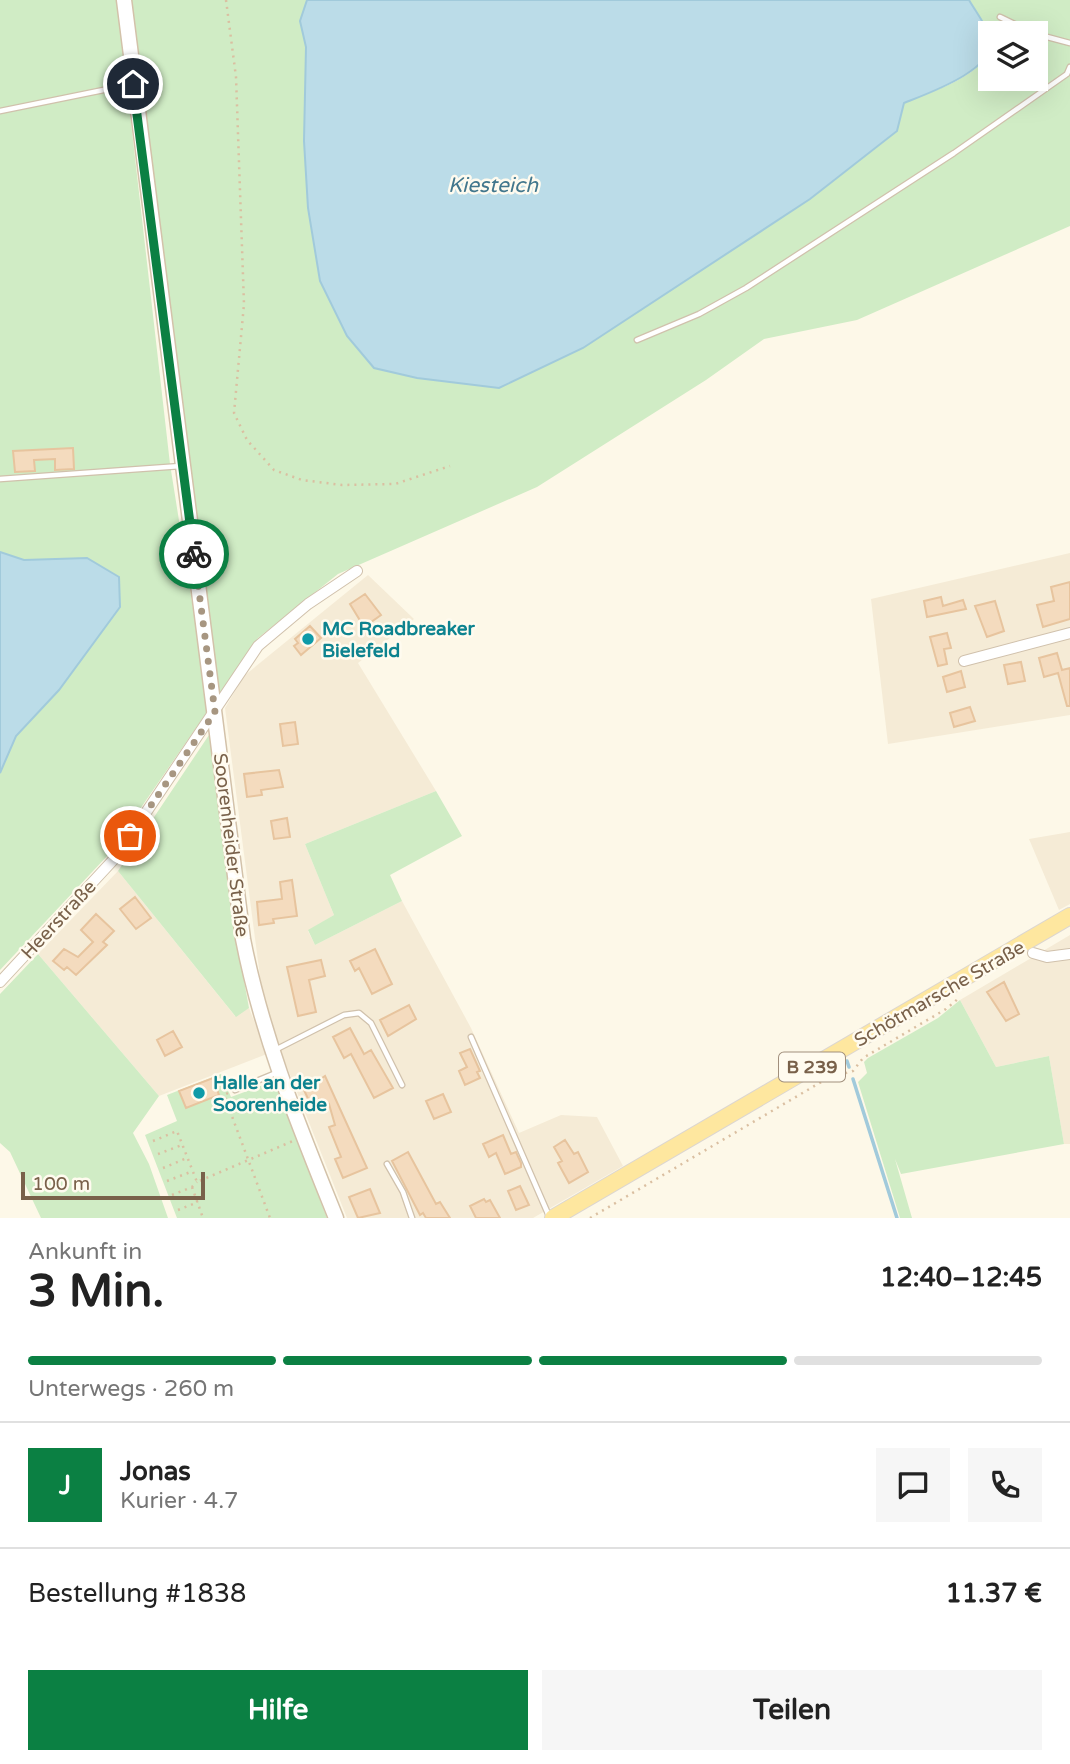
<!DOCTYPE html>
<html lang="de">
<meta charset="utf-8">
<style>
:root{--surface:#fff;--page:#f6f6f6;--text:#222;--muted:#767676;--line:#e0e0e0;--accent:#0b8043}
body{margin:0;font-family:"Varela Round",sans-serif;background:var(--page);color:var(--text);height:100vh;display:flex;flex-direction:column;font-size:26px;white-space:nowrap}
*{box-sizing:border-box;margin:0}
p{font-size:23px;color:var(--muted)}
.icon{flex:none;width:38px;height:38px;fill:none;stroke:currentColor;stroke-width:2;stroke-linecap:round;stroke-linejoin:round}
.map{position:relative;height:1218px;overflow:hidden}
.drawer{display:flex;flex-direction:column;background:var(--surface);flex:1}
.drawer>*{flex:none}
.tools{position:absolute;left:978px;top:21px;display:grid;gap:14px}
.tools a{display:grid;place-items:center;width:70px;height:70px;border-radius:0px;background:var(--surface);box-shadow:0 7px 28px #0002;font-size:35px}
.scale{position:absolute;left:21px;bottom:18px;width:184px;box-sizing:border-box;padding-left:7px;border:4px solid #79614a;border-top:0;font-size:19px;line-height:24px;white-space:nowrap;color:#79614a;-webkit-text-stroke:5px #fffbef;paint-order:stroke}
.pin{position:absolute;display:grid;place-items:center;width:60px;height:60px;color:#fff;margin:-30px;border:4px solid #fff;border-radius:50%;box-shadow:0 2px 7px #0007}
.courier{position:absolute;display:grid;place-items:center;width:70px;height:70px;margin:-35px;border:5px solid #0b8043;border-radius:50%;background:#fff;color:#222;box-shadow:0 2px 9px #0007}
.summary em{font-style:normal;font-weight:700}
.summary div{display:flex;flex-direction:column-reverse}
.summary{display:flex;align-items:center;justify-content:space-between;height:119px;padding:0 28px}
h1{font-size:46px;font-weight:700;line-height:52px}
.bar{display:grid;grid-template-columns:repeat(4,1fr);gap:10px 7px;align-content:center;height:84px;padding:0 28px}
.bar i{height:9px;border-radius:5px;background:var(--line)}
.bar .selected{background:var(--accent)}
.bar p{grid-column:span 4}
.line{display:flex;align-items:center;gap:18px;padding:0 28px;border-top:2px solid var(--line)}
.line div{flex:1}
.round{display:grid;place-items:center;flex:none;width:74px;height:74px;border-radius:0px;background:var(--page)}
.cta{display:flex;gap:14px;margin-top:auto;padding:14px 28px}
.cta a{flex:1;height:80px;border-radius:0px;background:var(--accent);color:#fff;font-size:28px;font-weight:700;line-height:80px;text-align:center}
.cta a+a{background:var(--page);color:var(--text)}
.map>svg:first-child{display:block}
.residential{fill:#f5ebd6}
.green{fill:#d0ecc5}
.water{fill:#bbdce8;stroke:#a1cadb;stroke-width:2}
.lines{fill:none;stroke-linecap:round;stroke-linejoin:round}
.stream{stroke:#a1cadb;stroke-width:3.5}
.building{fill:#f4dbbe;stroke:#e7c49e;stroke-width:2}
.service-casing{stroke:#d0c1ac;stroke-width:7}
.minor-casing{stroke:#d0c1ac;stroke-width:12}
.secondary-casing{stroke:#d3c2aa;stroke-width:17}
.primary-casing{stroke:#dcd6d0;stroke-width:18}
.path{stroke:#dabfa1;stroke-width:2.5;stroke-dasharray:2 5;stroke-linecap:butt}
.service{stroke:#fff;stroke-width:4.5}
.minor{stroke:#fff;stroke-width:10}
.secondary{stroke:#fff;stroke-width:14}
.primary{stroke:#fee79f;stroke-width:16}
.done{stroke:#a79681;stroke-width:7;stroke-dasharray:0 12.6}
.route{stroke:#0b8043;stroke-width:9}
.culture-dot{fill:#0f9aa8;stroke:#fffbef;stroke-width:2.5}
.labels{text-anchor:middle;stroke-width:5;stroke-linejoin:round;paint-order:stroke}
.shield{fill:#fffbef;stroke:#a18f7c;stroke-width:2}
.shield-label{font-size:18px;font-weight:bold;fill:#79614a}
.culture-label{font-size:19px;font-weight:bold;fill:#0d838f;stroke:#fffbef;text-anchor:start}
.street-label{font-size:19px;fill:#79614a;stroke:#fffbef}
.water-label{font-size:21px;font-style:italic;fill:#42778d;stroke:#fffbef}
</style>
<div class="map">
<svg width="1070" height="1218" viewBox="0 0 1070 1218">
<rect width="100%" height="100%" fill="#fdf8e8"/>
<!-- residential -->
<path class="residential" d="M1070,553V715L888,744L871,599Z
M368,575L414,619L358,663L436,791L305,844L334,915L308,931L315,945L402,901L471,1028L519,1133L561,1115L597,1117L623,1166L533,1218H347L277,1042L262,992L225,708L244,676Z
M1070,832V904L1059,910L1029,839Z
M118,871L235,1016L249,1008L267,1054L159,1096L38,954Z
M1070,935V1144H1064L1049,1056L996,1067L960,1000Z"/>
<!-- green -->
<path class="green" d="M0,0H117L170,464L209,709L109,854L0,970V773L16,736L59,690L120,607L87,558L24,560L0,552Z
M131,0H307L300,21L306,47L304,141L308,208L320,281L374,367L417,378L499,388L583,348L810,199L897,131L904,103C932,91 978,79 990,49V79H1036V33H990V39L969,0H1070V226L857,320L764,339L706,380L537,487L338,574L258,638L220,696Z
M211,732L236,937L249,1008L236,1017L118,871Z
M436,791L462,836L390,875L402,901L315,945L308,930L334,915L305,844Z
M38,954L159,1096L133,1133L149,1164L168,1218H41L10,1152L0,1143V994Z
M960,1000L996,1067L1049,1056L1064,1144L901,1174L895,1159L912,1218H900L858,1082L867,1073L864,1062L868,1058L938,1018Z
M221,1074L231,1097L274,1081L327,1218H177L145,1135L177,1121L167,1095Z"/>
<!-- water -->
<path class="water" d="M307,0H969C976,12 987,26 990,38C999,69 926,94 904,103L897,131L810,199L583,348L499,388L417,378L374,368L347,336L320,281L308,208L304,141L306,47L300,21Z
M0,552L24,560L87,558L119,577L120,607L59,690L16,736L0,773Z"/>
<g class="lines">
<!-- stream -->
<path class="stream" d="M847,1061L849,1067
M853,1079L897,1218"/>
</g>
<!-- building -->
<path class="building" d="M73,448L74,469L55,470V459L34,460L35,471L15,472L13,451Z
M1070,582V619L1043,627L1037,605L1054,601L1051,587Z
M365,594L381,615L364,627L350,604Z
M941,597L943,606L963,600L966,609L927,617L924,601Z
M995,601L1004,631L987,637L975,606Z
M310,626L321,638L301,655L294,646L298,643L295,639Z
M947,633L951,648L944,649L947,664L938,666L930,637Z
M1057,653L1062,670L1070,668V706H1067L1058,673L1044,677L1039,658Z
M1021,662L1025,681L1008,684L1004,665Z
M961,671L965,687L947,692L943,677Z
M970,707L975,721L954,727L950,713Z
M295,722L298,744L283,746L280,724Z
M279,770L283,787L261,790L262,795L247,797L244,774Z
M287,818L290,837L274,839L271,821Z
M292,880L297,916L273,919L274,923L259,925L257,902L282,899L280,882Z
M135,897L151,918L136,929L120,909Z
M96,914L114,931L103,942L107,945L76,975L67,967L64,970L53,961L64,949L78,957L93,942L81,930Z
M375,949L392,984L372,994L359,968L355,971L350,961Z
M321,960L325,976L309,980L316,1012L298,1016L287,967Z
M1004,982L1019,1014L1006,1021L987,992Z
M409,1005L416,1019L388,1036L380,1020Z
M350,1028L364,1054L371,1050L393,1088L374,1098L351,1054L344,1058L333,1037Z
M173,1031L182,1047L165,1056L157,1040Z
M470,1049L480,1071L477,1072L480,1078L465,1085L459,1071L467,1067L460,1053Z
M325,1076L367,1168L343,1178L335,1159L341,1157L329,1127L335,1125L329,1104L324,1107L320,1099L310,1103L304,1090Z
M213,1078L219,1095L186,1108L179,1091Z
M443,1094L451,1112L434,1119L426,1101Z
M503,1135L511,1154L516,1152L521,1163V1167L505,1174L496,1153L489,1157L483,1144Z
M565,1140L574,1154L578,1152L588,1172L569,1183L558,1163L562,1161L554,1147Z
M408,1152L436,1204L440,1202L450,1218H426L423,1213L420,1215L392,1161Z
M520,1186L529,1205L516,1210L508,1191Z
M370,1189L380,1213L358,1218L349,1197Z
M484,1199L486,1202L490,1200L500,1218H476L470,1206Z"/>
<g class="lines">
<!-- service casing -->
<g class="service-casing">
<path id="service" d="M1000,17L1033,33
M1036,34L1070,43
M0,111L133,84
M637,340L699,314L746,288L954,153L1067,74L1070,67
M0,479L181,466
M471,1037L549,1216
M275,1050L344,1015L359,1013L371,1023L402,1085
M235,1090L276,1073
M387,1164L403,1192L412,1218"/>
</g>
<!-- minor casing -->
<g class="minor-casing">
<path id="minor" d="M964,661L1070,633
M1033,953L1047,957L1070,954
M0,982L116,857L258,646L308,604L357,571"/>
</g>
<!-- secondary casing -->
<g class="secondary-casing">
<path id="secondary" d="M124,0L243,939C262,1037 299,1126 336,1218"/>
</g>
<!-- primary casing -->
<g class="primary-casing">
<path id="primary" d="M553,1218L1070,916"/>
</g>
<!-- path -->
<path class="path" d="M226,0L236,77L244,304L234,413L247,440L274,470L302,480L342,485L395,484L450,466
M228,1093L224,1095L270,1218
M153,1141L177,1131L197,1182L293,1141
M158,1154L182,1145
M163,1168L187,1158
M167,1181L193,1171
M192,1187L203,1218
M172,1195L192,1187L197,1182
M178,1210L198,1202
M590,1218L828,1078L853,1071L863,1058L946,1009L959,998"/>
<!-- service -->
<use href="#service" class="service"/>
<!-- minor -->
<use href="#minor" class="minor"/>
<!-- secondary -->
<use href="#secondary" class="secondary"/>
<!-- primary -->
<use href="#primary" class="primary"/>
</g>
<g class="lines">
<!-- done -->
<path class="done" d="M130,836L215,712L194,554"/>
<!-- route -->
<path class="route" d="M133,84L194,554"/>
</g>
<!-- markers -->
<g class="culture-dot">
<circle cx="308" cy="639" r="7"/>
<circle cx="199" cy="1093" r="7"/>
</g>
<g class="labels">
<!-- shield labels -->
<rect class="shield" x="779" y="1052.5" width="66" height="29" rx="5"/>
<g class="shield-label">
<text x="812" y="1073">B 239</text>
</g>
<!-- culture labels -->
<g class="culture-label">
<text x="322" y="635">MC Roadbreaker<tspan x="322" dy="22">Bielefeld</tspan></text>
<text x="213" y="1089">Halle an der<tspan x="213" dy="22">Soorenheide</tspan></text>
</g>
<!-- street labels -->
<g class="street-label">
<text transform="translate(232 845) rotate(83)" y="7">Soorenheider Straße</text>
<text transform="translate(58 919) rotate(-47)" y="7">Heerstraße</text>
<text transform="translate(939 993) rotate(-30)" y="7">Schötmarsche Straße</text>
</g>
<!-- water labels -->
<g class="water-label">
<text x="493" y="192">Kiesteich</text>
</g>
</g>
</svg>
<div class="tools">
<a><svg class="icon" aria-label="layers" viewBox="0 0 24 24"><path d="M12 4l9 5-9 5-9-5zM3 14l9 5 9-5"/></svg></a>
</div>
<div class="scale">100 m</div>
<div class="pin" style="left:130px;top:836px;background:#ea580c"><svg class="icon" aria-label="bag" viewBox="0 0 24 24"><path d="M5 8h14l-1 12H6zM9 8a3 3 0 0 1 6 0"/></svg></div>
<div class="pin" style="left:133px;top:84px;background:#1f2937"><svg class="icon" aria-label="home" viewBox="0 0 24 24"><path d="M3 11l9-7 9 7M6 9v11h12V9"/></svg></div>
<div class="courier" style="left:194px;top:554px"><svg class="icon" aria-label="bike" viewBox="0 0 24 24"><circle cx="6" cy="16" r="4"/><circle cx="18" cy="16" r="4"/><path d="M6 16l4-8h5l3 8M10 8l3 8H6M13 5h3"/></svg></div>
</div>
<section class="drawer">
<div class="summary"><div><h1>3 Min.</h1><p>Ankunft in</p></div><em>12:40–12:45</em></div>
<div class="bar"><i class="selected"></i><i class="selected"></i><i class="selected"></i><i></i><p>Unterwegs · 260 m</p></div>
<div class="line" style="height:126px"><b class="round" style="background:var(--accent);color:#fff">J</b><div><b>Jonas</b><p>Kurier · 4.7</p></div><a class="round"><svg class="icon" aria-label="chat" viewBox="0 0 24 24"><path d="M4 5h16v11H9l-5 4z"/></svg></a><a class="round"><svg class="icon" aria-label="phone" viewBox="0 0 24 24"><path d="M5 4h4l2 5-3 2q2 4 5 5l2-3 5 2v4C11 20 4 13 5 4z"/></svg></a></div>
<div class="line" style="height:91px"><div>Bestellung #1838</div><b>11.37 €</b></div>
<div class="cta"><a>Hilfe</a><a>Teilen</a></div>
</section>
